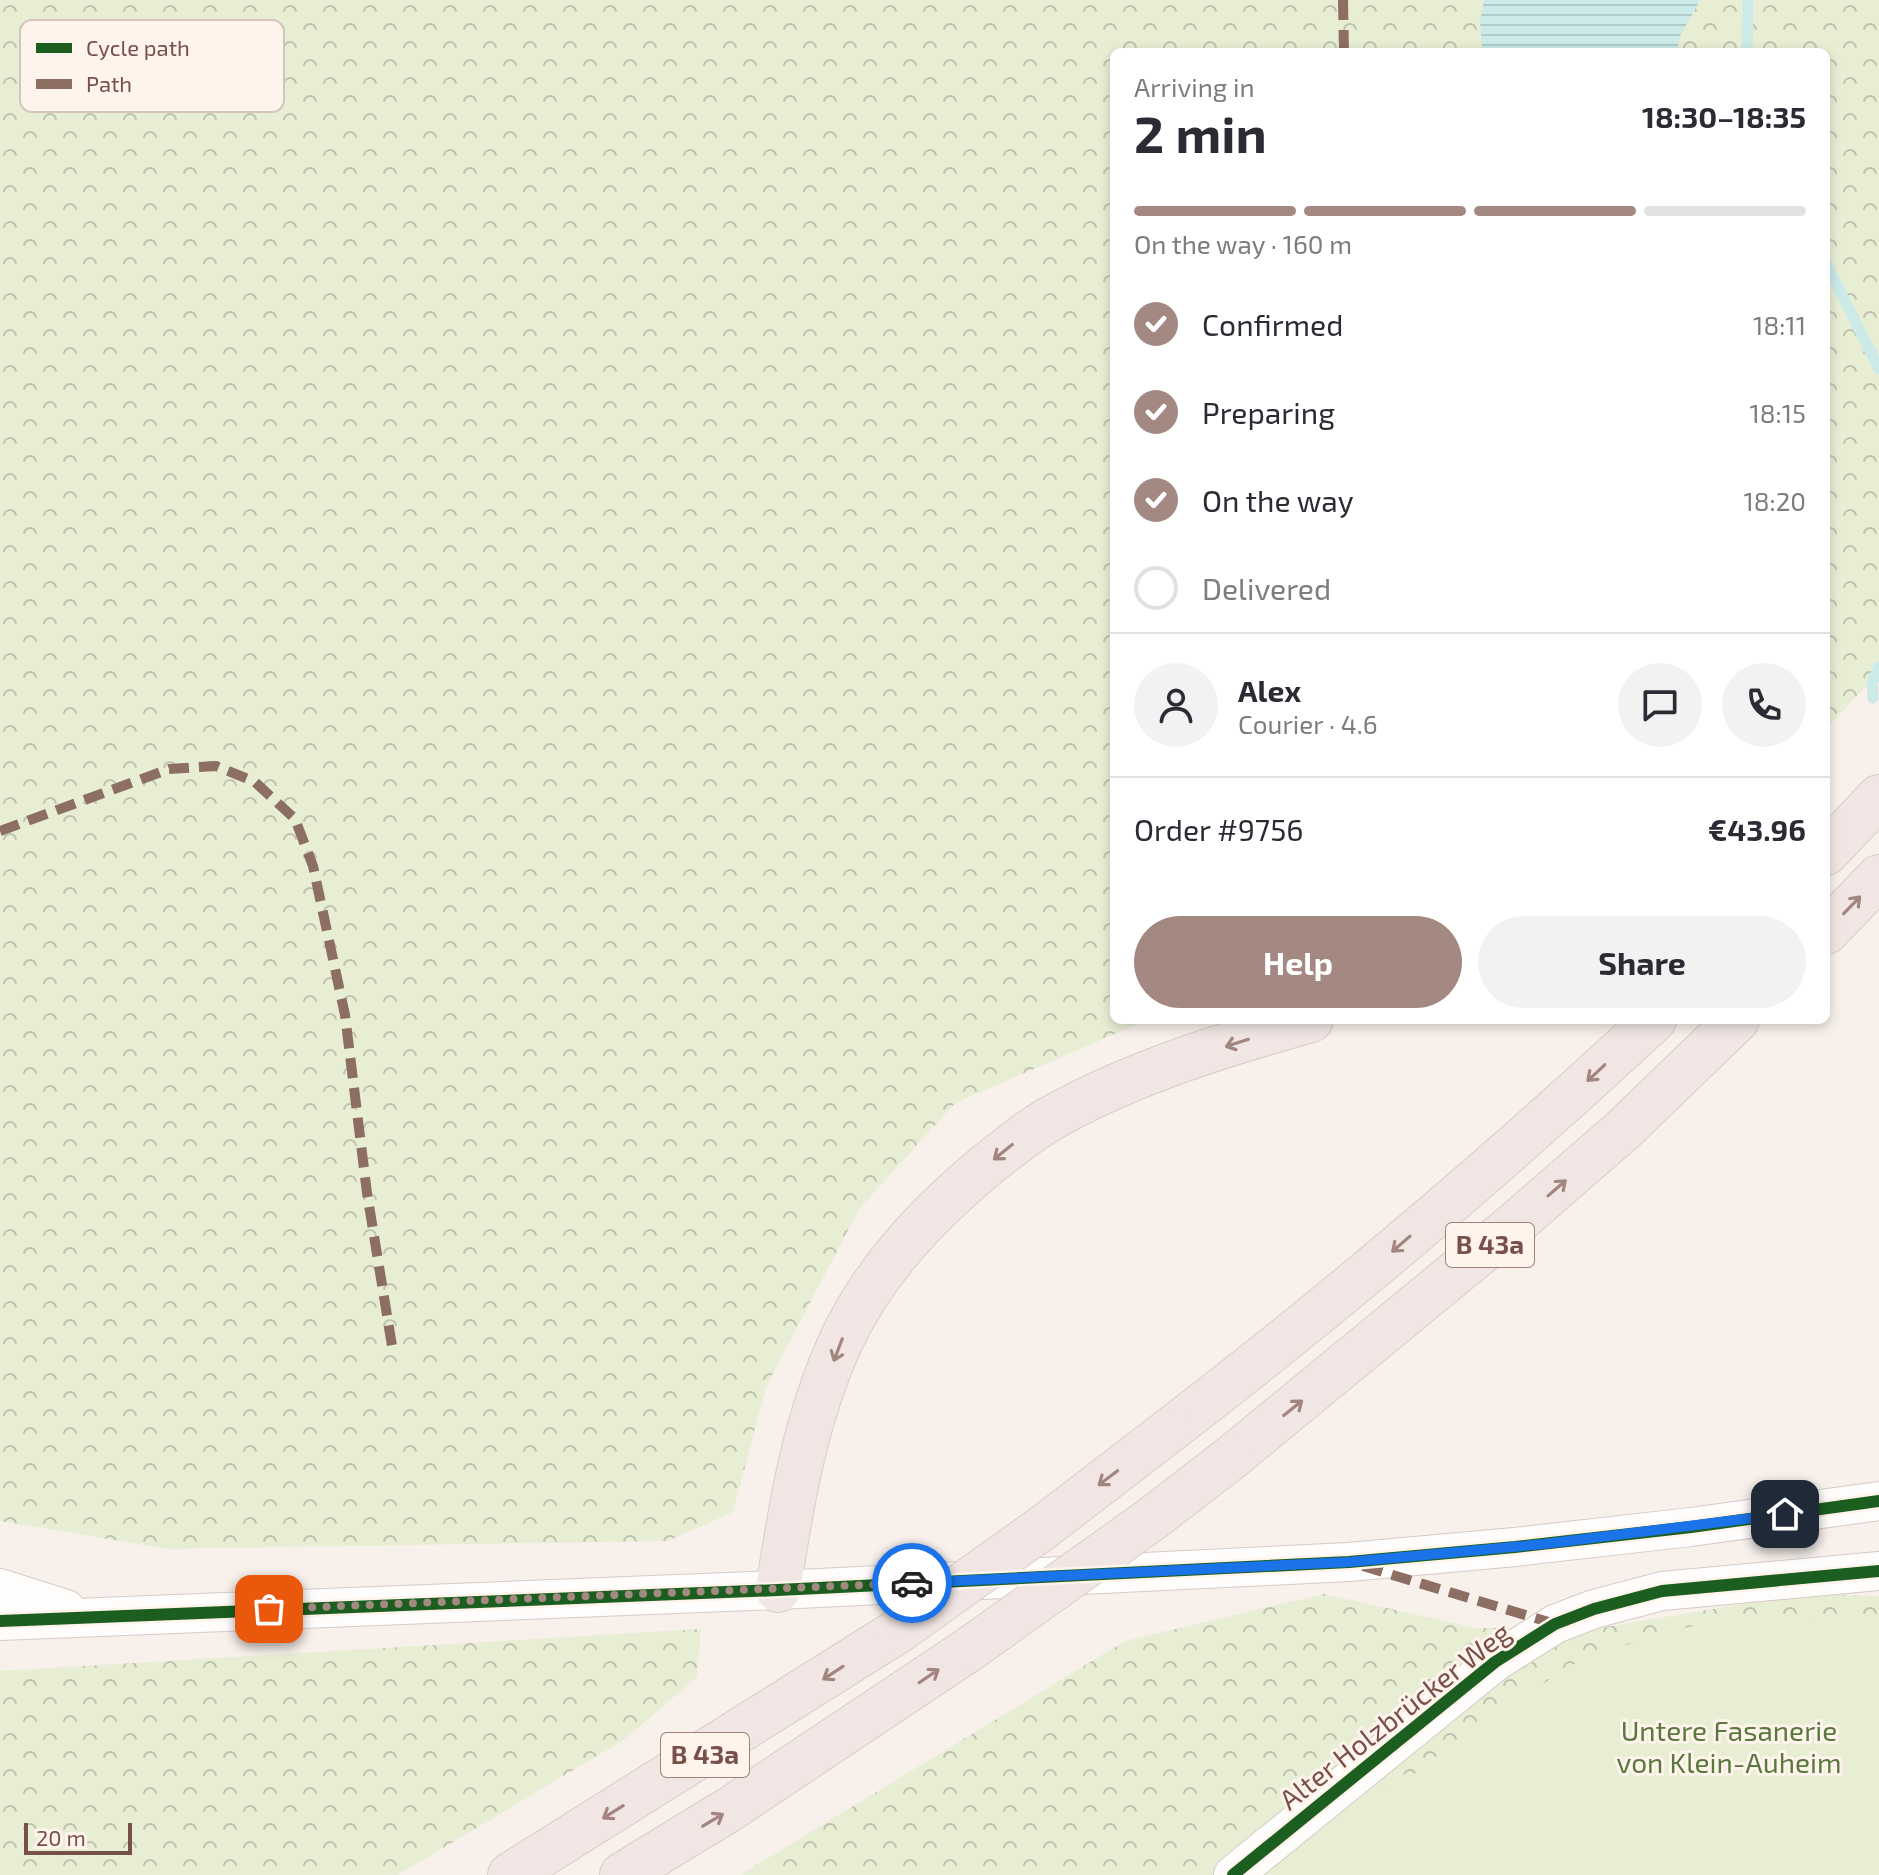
<!DOCTYPE html>
<meta charset="utf-8">
<style>
:root{--surface:#fff;--page:#f2f2f3;--text:#2b2b33;--muted:#7c7c81;--line:#e1e1e2;--accent:#a48982}
body{margin:0;font-family:"Exo 2",sans-serif;background:var(--page);color:var(--text);height:100vh;display:flex;flex-direction:column;font-size:30px;white-space:nowrap}
*{box-sizing:border-box;margin:0}
p{font-size:26px;color:var(--muted)}
.icon{flex:none;width:44px;height:44px;fill:none;stroke:currentColor;stroke-width:2;stroke-linecap:round;stroke-linejoin:round}
.map{position:relative;flex:1;overflow:hidden}
.side{position:absolute;left:1110px;top:48px;width:720px;height:976px;display:flex;flex-direction:column;background:var(--surface);border-radius:12px;box-shadow:0 4px 12px #0003}
.side>*{flex:none}
.scale{position:absolute;left:24px;bottom:20px;width:108px;box-sizing:border-box;padding-left:8px;border:4px solid #775149;border-top:0;font-size:22px;line-height:28px;white-space:nowrap;color:#775149;-webkit-text-stroke:6px #fff4ec;paint-order:stroke}
.pin{position:absolute;display:grid;place-items:center;width:68px;height:68px;color:#fff;margin:-34px;border-radius:16px;box-shadow:0 4px 12px #0006}
.courier{position:absolute;display:grid;place-items:center;width:80px;height:80px;margin:-40px;border:6px solid #1a73e8;border-radius:50%;background:#fff;color:#222;box-shadow:0 2px 10px #0007}
.headline em{font-style:normal;font-weight:700}
.headline div{display:flex;flex-direction:column-reverse}
.headline{display:flex;align-items:center;justify-content:space-between;height:136px;padding:0 24px}
h1{font-size:52px;font-weight:700;line-height:60px}
.bar{display:grid;grid-template-columns:repeat(4,1fr);gap:12px 8px;align-content:center;height:96px;padding:0 24px}
.bar i{height:10px;border-radius:6px;background:var(--line)}
.bar .selected{background:var(--accent)}
.bar p{grid-column:span 4}
.line{display:flex;align-items:center;gap:20px;padding:0 24px;border-top:2px solid var(--line)}
.line div{flex:1}
.round{display:grid;place-items:center;flex:none;width:84px;height:84px;border-radius:42px;background:var(--page)}
ol{padding:0 24px;list-style:none}
li{display:flex;align-items:center;gap:24px;height:88px}
li p{margin-inline-start:auto}
li .icon{padding:8px;border-radius:50%;background:var(--accent);color:#fff;stroke-width:4}
li:last-child{color:var(--muted)}
li i{width:44px;height:44px;border:4px solid var(--line);border-radius:50%}
.primary-button{display:flex;gap:16px;margin-top:auto;padding:16px 24px}
.primary-button a{flex:1;height:92px;border-radius:48px;background:var(--accent);color:#fff;font-size:32px;font-weight:700;line-height:92px;text-align:center}
.primary-button a+a{background:var(--page);color:var(--text)}
.map>svg:first-child{display:block}
.forest{fill:url(#forest-crowns)}
.green{fill:#e8eed4}
.water{fill:url(#water-rules)}
.lines{fill:none;stroke-linecap:round;stroke-linejoin:round}
.stream{stroke:#cbeae8;stroke-width:11}
.minor-casing{stroke:#d6cbc8;stroke-width:40}
.highway-casing{stroke:#d9cdc9;stroke-width:46}
.minor{stroke:#fefdfc;stroke-width:38}
.highway{stroke:#f1e6e4;stroke-width:44}
.highway-bridge-casing{stroke:#d9cdc9;stroke-width:46;stroke-linecap:butt}
.highway-bridge{stroke:#f1e6e4;stroke-width:44}
.quiet{stroke:#8d6e63;stroke-width:10;stroke-dasharray:20 10;stroke-linecap:butt}
.cycleway-casing{stroke:#fff4ec;stroke-width:17}
.cycleway{stroke:#1b5e20;stroke-width:12}
.oneway{stroke:#a2857f}
.done{stroke:#a48982;stroke-width:8;stroke-dasharray:0 14.4}
.route{stroke:#1a73e8;stroke-width:10}
.labels{text-anchor:middle;stroke-width:6;stroke-linejoin:round;paint-order:stroke}
.shield{fill:#fff4ec;stroke:#a0827a;stroke-width:2}
.shield-label{font-size:26px;font-weight:bold;fill:#775149}
.street-label{font-size:28px;fill:#775149;stroke:#fff4ec}
.park-label{font-size:28px;fill:#59783d;stroke:#fff4ec}
.key{fill:#fff4ec;stroke:#d6c3bb;stroke-width:2}
.key-label{font-size:22px;fill:#775149}
</style>
<div class="map">
<svg width="1879" height="1875" viewBox="0 0 1879 1875">
<defs>
<pattern id="forest-crowns" width="20" height="18" patternUnits="userSpaceOnUse" patternTransform="scale(2)"><rect width="20" height="18" fill="#e8eed4"/><path d="M2 6a3 3 0 1 1 6 0M12 15a3 3 0 1 1 6 0" fill="none" stroke="#c1c3ae"/></pattern>
<pattern id="water-rules" width="6" height="5" patternUnits="userSpaceOnUse" patternTransform="scale(2)"><rect width="6" height="5" fill="#cbeae8"/><path d="M0 2.5h6" fill="none" stroke="#b2cac8"/></pattern>
</defs>
<rect width="100%" height="100%" fill="#f7f0eb"/>
<!-- forest -->
<path class="forest" d="M0,0H1879V672L1826,729V52H1114V1020H1147L955,1103L859,1209L766,1387L733,1512L668,1541L167,1549L0,1521Z
M1324,1594L1476,1628H1600L1803,1594L1879,1596V1875H740L1125,1641Z
M701,1629L697,1677L625,1739L398,1875H0V1671Z"/>
<!-- green -->
<path class="green" d="M1842,1613L1879,1615V1875H1274L1406,1773L1409,1778L1471,1729L1587,1656L1713,1620L1803,1623Z"/>
<!-- water -->
<path class="water" d="M1484,0H1700L1679,38L1678,52H1482L1480,21Z"/>
<g class="lines">
<!-- stream -->
<path class="stream" d="M1747,52L1748,0
M1826,263L1879,369
M1873,698L1872,683L1879,666"/>
<!-- minor casing -->
<g class="minor-casing">
<path id="minor" d="M0,1588L66,1609
M0,1621L778,1590L1349,1562L1515,1547L1691,1527L1879,1501
M1233,1875L1495,1662L1555,1624L1594,1609L1662,1591L1879,1571"/>
</g>
<!-- highway casing -->
<g class="highway-casing">
<path id="highway" d="M1826,853L1879,797
M1826,932L1879,877
M1170,1430C1338,1301 1499,1164 1654,1020
M1232,1457L1515,1224L1623,1130L1737,1020
M778,1590C791,1505 805,1418 842,1339C875,1269 929,1213 988,1164C1010,1147 1032,1128 1057,1115C1135,1072 1225,1044 1311,1020
M510,1875L898,1631
M622,1875L730,1809L971,1648"/>
</g>
<!-- minor -->
<use href="#minor" class="minor"/>
<!-- highway -->
<use href="#highway" class="highway"/>
<!-- highway-bridge casing -->
<g class="highway-bridge-casing">
<path id="highway-bridge" d="M898,1631L1045,1526L1170,1430
M971,1648L1153,1518L1232,1457"/>
</g>
<!-- highway-bridge -->
<use href="#highway-bridge" class="highway-bridge"/>
<!-- quiet -->
<path class="quiet" d="M1343,0L1344,52
M0,831L169,769L216,766L255,782L295,819L313,866L345,1015L367,1193L393,1352
M1363,1566L1555,1624"/>
<!-- cycleway casing -->
<g class="cycleway-casing">
<path id="cycleway" d="M0,1621L778,1590L1349,1562L1515,1547L1691,1527L1879,1501
M1233,1875L1495,1662L1555,1624L1594,1609L1662,1591L1879,1571"/>
</g>
<!-- cycleway -->
<use href="#cycleway" class="cycleway"/>
</g>
<!-- one-way arrows -->
<defs><path id="oneway-shaft" d="M-6 0H5M1.5-3L5.5 0L1.5 3" fill="none" stroke-width="1.6" stroke-linecap="round" stroke-linejoin="round" transform="scale(2)"/></defs>
<g class="oneway">
<use href="#oneway-shaft" transform="translate(1852 905) rotate(-46)"/>
<use href="#oneway-shaft" transform="translate(1237 1043) rotate(162)"/>
<use href="#oneway-shaft" transform="translate(1596 1073) rotate(137)"/>
<use href="#oneway-shaft" transform="translate(1003 1152) rotate(141)"/>
<use href="#oneway-shaft" transform="translate(1557 1188) rotate(-41)"/>
<use href="#oneway-shaft" transform="translate(1401 1244) rotate(139)"/>
<use href="#oneway-shaft" transform="translate(838 1350) rotate(111)"/>
<use href="#oneway-shaft" transform="translate(1293 1408) rotate(-39)"/>
<use href="#oneway-shaft" transform="translate(1108 1478) rotate(143)"/>
<use href="#oneway-shaft" transform="translate(833 1673) rotate(147)"/>
<use href="#oneway-shaft" transform="translate(929 1676) rotate(-34)"/>
<use href="#oneway-shaft" transform="translate(613 1812) rotate(148)"/>
<use href="#oneway-shaft" transform="translate(713 1820) rotate(-31)"/>
</g>
<g class="lines">
<!-- done -->
<path class="done" d="M269,1609L912,1583"/>
<!-- route -->
<path class="route" d="M912,1583L1349,1562L1544,1544L1785,1514"/>
</g>
<g class="labels">
<!-- shield labels -->
<g class="shield">
<rect x="1446" y="1223" width="88" height="44" rx="6"/>
<rect x="661" y="1733" width="88" height="44" rx="6"/>
</g>
<g class="shield-label">
<text x="1490" y="1254">B 43a</text>
<text x="705" y="1764">B 43a</text>
</g>
<!-- street labels -->
<g class="street-label">
<text transform="translate(1395 1716) rotate(-38)" y="10">Alter Holzbrücker Weg</text>
</g>
<!-- park labels -->
<g class="park-label">
<text x="1729" y="1741">Untere Fasanerie<tspan x="1729" dy="32">von Klein-Auheim</tspan></text>
</g>
</g>
<!-- legend -->
<rect x="20" y="20" width="264" height="92" rx="12" class="key"/>
<rect x="36" y="43" width="36" height="10" fill="#1b5e20"/>
<rect x="36" y="79" width="36" height="10" fill="#8d6e63"/>
<g class="key-label">
<text x="86" y="56">Cycle path</text>
<text x="86" y="92">Path</text>
</g>
</svg>
<div class="scale">20 m</div>
<div class="pin" style="left:269px;top:1609px;background:#ea580c"><svg class="icon" aria-label="bag" viewBox="0 0 24 24"><path d="M5 8h14l-1 12H6zM9 8a3 3 0 0 1 6 0"/></svg></div>
<div class="pin" style="left:1785px;top:1514px;background:#1f2937"><svg class="icon" aria-label="home" viewBox="0 0 24 24"><path d="M3 11l9-7 9 7M6 9v11h12V9"/></svg></div>
<div class="courier" style="left:912px;top:1583px"><svg class="icon" aria-label="car" viewBox="0 0 24 24"><path d="M5 17H2v-5l4-1 3-4h7l3 4 3 1v5h-3M9 17h6M6 11h13"/><circle cx="7" cy="17" r="2"/><circle cx="17" cy="17" r="2"/></svg></div>
<section class="side">
<div class="headline"><div><h1>2 min</h1><p>Arriving in</p></div><em>18:30–18:35</em></div>
<div class="bar"><i class="selected"></i><i class="selected"></i><i class="selected"></i><i></i><p>On the way · 160 m</p></div>
<ol>
<li><svg class="icon" aria-label="check" viewBox="0 0 24 24"><path d="M5 12l5 5 9-10"/></svg>Confirmed<p>18:11</p></li>
<li><svg class="icon" aria-label="check" viewBox="0 0 24 24"><path d="M5 12l5 5 9-10"/></svg>Preparing<p>18:15</p></li>
<li><svg class="icon" aria-label="check" viewBox="0 0 24 24"><path d="M5 12l5 5 9-10"/></svg>On the way<p>18:20</p></li>
<li><i></i>Delivered</li>
</ol>
<div class="line" style="height:144px"><a class="round"><svg class="icon" aria-label="person" viewBox="0 0 24 24"><circle cx="12" cy="8" r="4"/><path d="M4 21q1-7 8-7t8 7"/></svg></a><div><b>Alex</b><p>Courier · 4.6</p></div><a class="round"><svg class="icon" aria-label="chat" viewBox="0 0 24 24"><path d="M4 5h16v11H9l-5 4z"/></svg></a><a class="round"><svg class="icon" aria-label="phone" viewBox="0 0 24 24"><path d="M5 4h4l2 5-3 2q2 4 5 5l2-3 5 2v4C11 20 4 13 5 4z"/></svg></a></div>
<div class="line" style="height:104px"><div>Order #9756</div><b>€43.96</b></div>
<div class="primary-button"><a>Help</a><a>Share</a></div>
</section>
</div>
